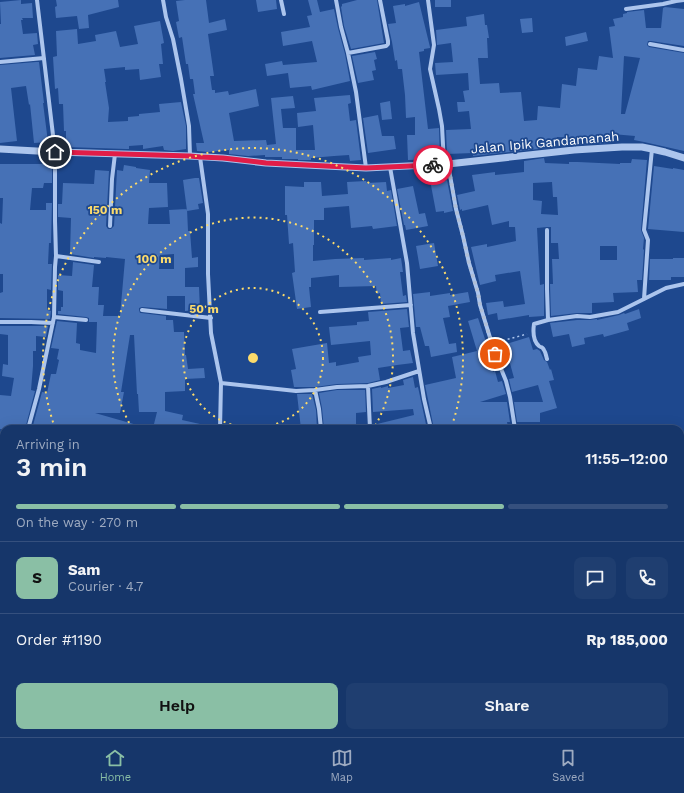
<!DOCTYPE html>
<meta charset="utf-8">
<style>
:root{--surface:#16366a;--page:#1f3e70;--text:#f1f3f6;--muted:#9eabc1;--line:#35507e;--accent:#8abfa5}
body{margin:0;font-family:"Work Sans",sans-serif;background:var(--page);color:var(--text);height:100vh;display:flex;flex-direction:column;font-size:15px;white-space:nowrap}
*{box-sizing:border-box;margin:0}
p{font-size:13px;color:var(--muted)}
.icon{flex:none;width:22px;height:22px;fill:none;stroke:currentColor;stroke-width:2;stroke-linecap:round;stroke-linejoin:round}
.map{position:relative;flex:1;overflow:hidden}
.drawer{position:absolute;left:0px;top:425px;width:684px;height:312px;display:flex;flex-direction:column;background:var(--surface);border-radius:12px 12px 0 0;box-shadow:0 4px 16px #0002,0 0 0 1px var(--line)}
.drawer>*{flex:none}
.pin{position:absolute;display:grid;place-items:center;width:34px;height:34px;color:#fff;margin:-17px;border:2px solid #fff;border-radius:50%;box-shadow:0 1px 4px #0007}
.courier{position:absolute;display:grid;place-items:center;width:40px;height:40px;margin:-20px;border:3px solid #e11d48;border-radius:50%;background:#fff;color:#222;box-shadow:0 1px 5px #0007}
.summary em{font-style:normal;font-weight:600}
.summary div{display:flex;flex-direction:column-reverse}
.summary{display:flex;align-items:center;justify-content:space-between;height:68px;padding:0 16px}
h1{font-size:26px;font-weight:600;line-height:30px}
.bar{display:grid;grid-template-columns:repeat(4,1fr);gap:6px 4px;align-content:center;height:48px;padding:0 16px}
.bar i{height:5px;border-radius:3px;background:var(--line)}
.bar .active{background:var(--accent)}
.bar p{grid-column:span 4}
.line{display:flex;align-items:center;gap:10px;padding:0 16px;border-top:1px solid var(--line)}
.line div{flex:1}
.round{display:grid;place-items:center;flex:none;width:42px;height:42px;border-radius:8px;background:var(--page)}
.cta{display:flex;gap:8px;margin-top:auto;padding:8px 16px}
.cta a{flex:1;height:46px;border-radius:8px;background:var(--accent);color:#111;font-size:16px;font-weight:600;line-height:46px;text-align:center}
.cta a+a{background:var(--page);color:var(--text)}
.tab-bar{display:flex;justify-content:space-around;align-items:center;height:56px;border-top:1px solid var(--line);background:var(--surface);font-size:11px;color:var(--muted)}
.tab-bar a{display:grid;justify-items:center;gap:2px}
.tab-bar .active{color:var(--accent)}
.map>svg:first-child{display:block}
.building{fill:#4671b6;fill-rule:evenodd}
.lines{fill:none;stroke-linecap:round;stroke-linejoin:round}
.path{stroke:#acc5ed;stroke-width:1.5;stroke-dasharray:2 3;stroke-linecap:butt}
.minor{stroke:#acc5ed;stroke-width:4}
.tertiary{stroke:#acc5ed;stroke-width:7}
.secondary{stroke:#d8e5fa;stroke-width:8}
.rail{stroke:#fff;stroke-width:3;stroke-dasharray:7 3;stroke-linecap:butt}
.done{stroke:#b0bfd7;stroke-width:4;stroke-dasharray:0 7.2}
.route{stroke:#e11d48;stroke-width:5}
.ring{fill:none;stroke:#fcdb6b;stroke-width:2;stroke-dasharray:2 4}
.labels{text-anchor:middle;stroke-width:3.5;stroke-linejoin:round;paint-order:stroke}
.street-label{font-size:13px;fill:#fff;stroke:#1e488e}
.centre{fill:#fcdb6b;stroke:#1e488e;stroke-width:2}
.ring-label{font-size:12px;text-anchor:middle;font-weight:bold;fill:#fcdb6b;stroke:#1e488e;stroke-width:3.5;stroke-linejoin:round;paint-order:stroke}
</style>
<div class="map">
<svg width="684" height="737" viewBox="0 0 684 737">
<rect width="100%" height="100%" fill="#1e488e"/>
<!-- building -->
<path class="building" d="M21,0V4L32,3L33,18H22L23,20H21L23,34L37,33L38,44L33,45L35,55L0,58V24H1L0,2Z
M56,0H118L119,7L88,15L89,28L79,29L77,16L56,18L55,7L57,6Z
M185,0H206L209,23L225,19L227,30L208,34L214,76H210L212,90H215V93L228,91L229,95L256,89L259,106L229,113L234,141L266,140L267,145L276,144L271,98L293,96L295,108L281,109L283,128H296V150H315L313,125L298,127L297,113L316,111L314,98L350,95L351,103L348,104L350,121L356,120L361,160L350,161L349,155L334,156L311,158V160H298V159H282V157H265V155L248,156L229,154V150L208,152L197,151L196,143H204L193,94H195L193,79H190L188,64H186L182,37L179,38L176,22L179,21L176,1Z
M256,0H276L277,9L258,12Z
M308,0H317L320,12L334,9L338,28L345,54L350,81L312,90L311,86L290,88L288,73L267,76L265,64L282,61L283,65L317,62L312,41L283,46L281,32L310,27L307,16L312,15Z
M357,0H377L384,43L351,49L344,26L341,7L342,6V4Z
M435,0H451V7H435Z
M419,2L430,47V48L424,49V51L419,52L428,129L439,128L440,159L408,160L407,135H415V117L406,118L405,95L402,69H398L397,60L395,61L392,42L388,24L396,23L393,6L405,4V6Z
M665,7L684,9V46L651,41H648L647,45L649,47L684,53V151L644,142L634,140L635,136L612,134L611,143L572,145L573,138L557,137V147L473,156V153L447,154L446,130L471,129L469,111L458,112L457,102H465L463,91L469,90L468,73L436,75L435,63L453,62L451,43L437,45L436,30L467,26L466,17L484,14L485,25H487L489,38H487L488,58H478L480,84L499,83L500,93L521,92L524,121L537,120L538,106L560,108L562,84L576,86L578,68L597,70L599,56L613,58L609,27L615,26L613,19L623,17V14L627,13V12L644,10L646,28H661L663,8ZM624,56L640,58L625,114H621Z
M532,18L533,32L522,33L520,19Z
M160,21L164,43L161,44L163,64H159L161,77L140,80L139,69L125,70V67L104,69L106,82H105L109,108L108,122L128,121V117L139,116V114L160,112L159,104L181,102L186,126V149L173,151L164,150L163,146L143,149V145L129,146V149H126L66,147V131H64L63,104H59L58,88L55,89L53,57L57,56L56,31L77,29L78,44L96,41L95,35L116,31L120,47L138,44L134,26Z
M586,32L588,41L566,46L565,37Z
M375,52L377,59L374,60L376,70L372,71L374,80L358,83L352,56Z
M36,62H39L44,103H43L48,142L34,143L30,104L29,105L26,86L11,88L17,141L0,143V65Z
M390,101L392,119L382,120L380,103Z
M378,115L382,136H394L396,149L368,153L363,118Z
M544,158L545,163L569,164V162H578L620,164V163H631L632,159L647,160L641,230L644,238L643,249L644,250L642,280H637L638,292L613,293L614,302L592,303V313H577L551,316L550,284H553L552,259H559L558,243H551V227H547L537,228L540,285L544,284V316L529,317V315L498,320L497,313L488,315L486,303L503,301L504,307L525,304L520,271L495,275L496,281L480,285L471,247L487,244V247L516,241L515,227H509V221L492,225L488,205L462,211V209L460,210L457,195L475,191L472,175L495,172V175L524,172V161ZM552,182L553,197H557L558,215L541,214L542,201L533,200V183ZM600,246H617V260H600Z
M0,164H52V183H44L43,188H32L30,210H46V203H52L51,243H49L48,264H52L51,290L47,289V310L51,311L50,319L0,318V293L3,292V274H0V223L2,224L3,198H0Z
M124,165L136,167V168L150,170L149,183H167L168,207L149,208L148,224H170L169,210L187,209L188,231H190L192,258L198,257V267L185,268V287H199L200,310L185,311V296H167V309L142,307L139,308V310L140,313H141L166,316V320H173L174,332H184L185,355H186L188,369L204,368L205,378L185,379V391L165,392V411L183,415L182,420L209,426V429H157L158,425L154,424L157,412H139L138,394H137L134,335H130L121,392H124L120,413H95L144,427L143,429H32L42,392L47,393L51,374H56L59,360L57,359L59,349L51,348L57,321L77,323L76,343L80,344V350L96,353L97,322H89V318L86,317L58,314V311H61V307H63V291L58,290V275L72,276L73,262L94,265L92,287H99L98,305H104L103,316H120L125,259L106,257V258L94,257V258L70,254L71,218L58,217V204H62L63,183L94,184L95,170L109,171L106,226L108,229H111L114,226L117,170L123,171ZM174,254V269H159L160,255Z
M654,166L673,169V168L684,170V232L648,229Z
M444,177L445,181L447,180L453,211L444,213V211L436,212L430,180Z
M195,178H199L203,203L198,204L199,209L187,211L183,180Z
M366,181L367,183L386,182L387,191L391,190L397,226L373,229L372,226L351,228L349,206L324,208V220H314V245H313V261L335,259L364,258V260L391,258V260L401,258L403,272H400L403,296L406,295L407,302L381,304L380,293L377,294L376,286L339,287V275L311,278V287H309L311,307L297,309L292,273L295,272L293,243L289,244L287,215H285V186L304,187V182H321L322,196L348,194L347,182Z
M413,186L419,214L425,213L428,226L406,230L405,225H404L397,189Z
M434,243L438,266L420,269L416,246Z
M673,258H684V277H671V280H649L650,259H673Z
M430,292V296L450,293V295L468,292L470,302L448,306L450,317L443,318L449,344L456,343L457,352L431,357L429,346H425L420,327H416L413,294Z
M407,309L409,327L400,328L403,351L410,350L413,363L397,365L378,368L380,380L368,383L337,384L315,387H294L291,370L296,369L292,349L327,343L329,363L336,362V366L359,362L358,357L371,355L370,341L331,345L329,327L357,325V322L369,321L368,312Z
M639,309L641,318L627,323L629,330L604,337L603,334L584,338L585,344L572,347L569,334L553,337L550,323L577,320H590L597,319V320L619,315L624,313L625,314Z
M478,318L487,345L486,346L493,372L495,371L498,382L502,381L506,394L480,402H507L510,422H507L508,427H506V429H492V427L478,429H434L425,385L456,378L452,357L477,351L468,321Z
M0,326H48L46,337L36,336V351H33V366L31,390L35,391L25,429H0V395L11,396L14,378L2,376L3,364L8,365V335L0,334Z
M529,337L533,350L537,349L540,351L544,360L547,362L550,370L551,369L554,380L549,381L557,408L540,413V422H517L514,402H543L538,385L512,392L509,379L514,378L508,356L510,355L506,344Z
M413,377L415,388L418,387L427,429H373V425L414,415L413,409L373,412L372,389L381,387V388L388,386V388L404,385L403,380Z
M337,390H365L366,412L356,413V429H324L322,408L319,393Z
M297,394H312L316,410L317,429H301Z"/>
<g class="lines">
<!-- path -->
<path class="path" d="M498,342L527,334"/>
<!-- minor -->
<path class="minor" d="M163,0L166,17L173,39L181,79L189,126L190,156
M281,0L284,14
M336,0L341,27L348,53L356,92L366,168
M428,0L434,45L430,69L439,109L442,126L444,164
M676,0V1L684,0
M626,9L663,4L676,1
M650,44L684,50
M348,53L386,46L388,44V41L380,0
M0,62L44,58
M200,157L208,214V274L211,333L221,383L220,429
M448,164L456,209L463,236L469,263L478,293L480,305L492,344L495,354L506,381L510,397L515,429
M390,167L407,263L413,333L424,399L431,429
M110,226L112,179L115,154
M547,230V289L548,320
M56,256L99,262
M644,299L648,240L644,230L652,149
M142,310L211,318
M320,312L411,305
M54,317L86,320
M0,322H31L53,323
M547,359C546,356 546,353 544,350C541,345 543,349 539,346C533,341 533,331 534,324L548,320L577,316L590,317L618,312L666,288L684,284
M221,383L296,391L315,390L337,387L368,386L386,382L419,371
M368,386L370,429
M315,390L319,409L321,429
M28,429L39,389L54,317L55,267L56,256L55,221V152L37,0
M0,470L4,471
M680,574L684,575
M0,727L4,729
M0,733L1,737
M13,733L22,737
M297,733L300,737
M325,733L326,737
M571,733V737
M108,737V733
M126,737V733"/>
<!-- tertiary -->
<path class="tertiary" d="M0,149L55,152L190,156L223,158L266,163L366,168L448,164L574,150L622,147H642L652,149L665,152L684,158"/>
<!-- secondary -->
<path class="secondary" d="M680,602H684
M0,662L4,660
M682,737L684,656"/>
<!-- rail -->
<path class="rail" d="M0,483L4,485
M680,582H684"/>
</g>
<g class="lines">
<!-- done -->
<path class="done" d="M433,165L448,164L456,209L463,236L469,263L478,293L480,305L495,354"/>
<!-- route -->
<path class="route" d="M55,152L190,156L200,157L223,158L266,163L366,168L433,165"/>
</g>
<!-- distance rings -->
<g class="ring">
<circle cx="253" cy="358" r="70"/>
<path d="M132 428A140 140 0 1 1 374 428"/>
<path d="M55 428A210 210 0 1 1 451 428"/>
</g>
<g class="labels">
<!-- street labels -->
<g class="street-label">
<text transform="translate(545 142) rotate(-5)" y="5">Jalan Ipik Gandamanah</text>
</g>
</g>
<circle cx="253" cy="358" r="6" class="centre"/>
<g class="ring-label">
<text x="105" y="214">150 m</text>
<text x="154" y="263">100 m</text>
<text x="204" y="313">50 m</text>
</g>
</svg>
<div class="pin" style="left:495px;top:354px;background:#ea580c"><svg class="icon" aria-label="bag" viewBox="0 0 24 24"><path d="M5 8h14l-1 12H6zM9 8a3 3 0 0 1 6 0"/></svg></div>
<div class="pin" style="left:55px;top:152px;background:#1f2937"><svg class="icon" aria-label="home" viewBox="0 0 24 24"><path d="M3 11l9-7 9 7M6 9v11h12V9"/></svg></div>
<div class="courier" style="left:433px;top:165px"><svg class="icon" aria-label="bike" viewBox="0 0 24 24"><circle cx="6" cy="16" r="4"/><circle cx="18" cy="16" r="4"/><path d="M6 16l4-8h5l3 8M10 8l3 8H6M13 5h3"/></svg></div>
<section class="drawer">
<div class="summary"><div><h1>3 min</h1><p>Arriving in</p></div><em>11:55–12:00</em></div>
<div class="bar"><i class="active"></i><i class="active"></i><i class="active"></i><i></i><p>On the way · 270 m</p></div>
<div class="line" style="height:72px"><b class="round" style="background:var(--accent);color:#111">S</b><div><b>Sam</b><p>Courier · 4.7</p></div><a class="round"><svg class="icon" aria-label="chat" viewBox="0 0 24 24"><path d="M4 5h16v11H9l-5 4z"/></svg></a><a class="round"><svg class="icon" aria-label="phone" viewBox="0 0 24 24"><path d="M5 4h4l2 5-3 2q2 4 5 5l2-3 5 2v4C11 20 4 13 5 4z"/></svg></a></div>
<div class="line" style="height:52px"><div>Order #1190</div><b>Rp 185,000</b></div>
<div class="cta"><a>Help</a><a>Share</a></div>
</section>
</div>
<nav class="tab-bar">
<a class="active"><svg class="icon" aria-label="home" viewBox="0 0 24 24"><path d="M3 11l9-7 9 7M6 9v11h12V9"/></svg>Home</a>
<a><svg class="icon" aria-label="map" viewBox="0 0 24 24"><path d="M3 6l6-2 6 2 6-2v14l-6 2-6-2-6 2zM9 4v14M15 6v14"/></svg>Map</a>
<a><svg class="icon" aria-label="saved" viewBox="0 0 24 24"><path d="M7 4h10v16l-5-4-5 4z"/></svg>Saved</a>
</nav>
